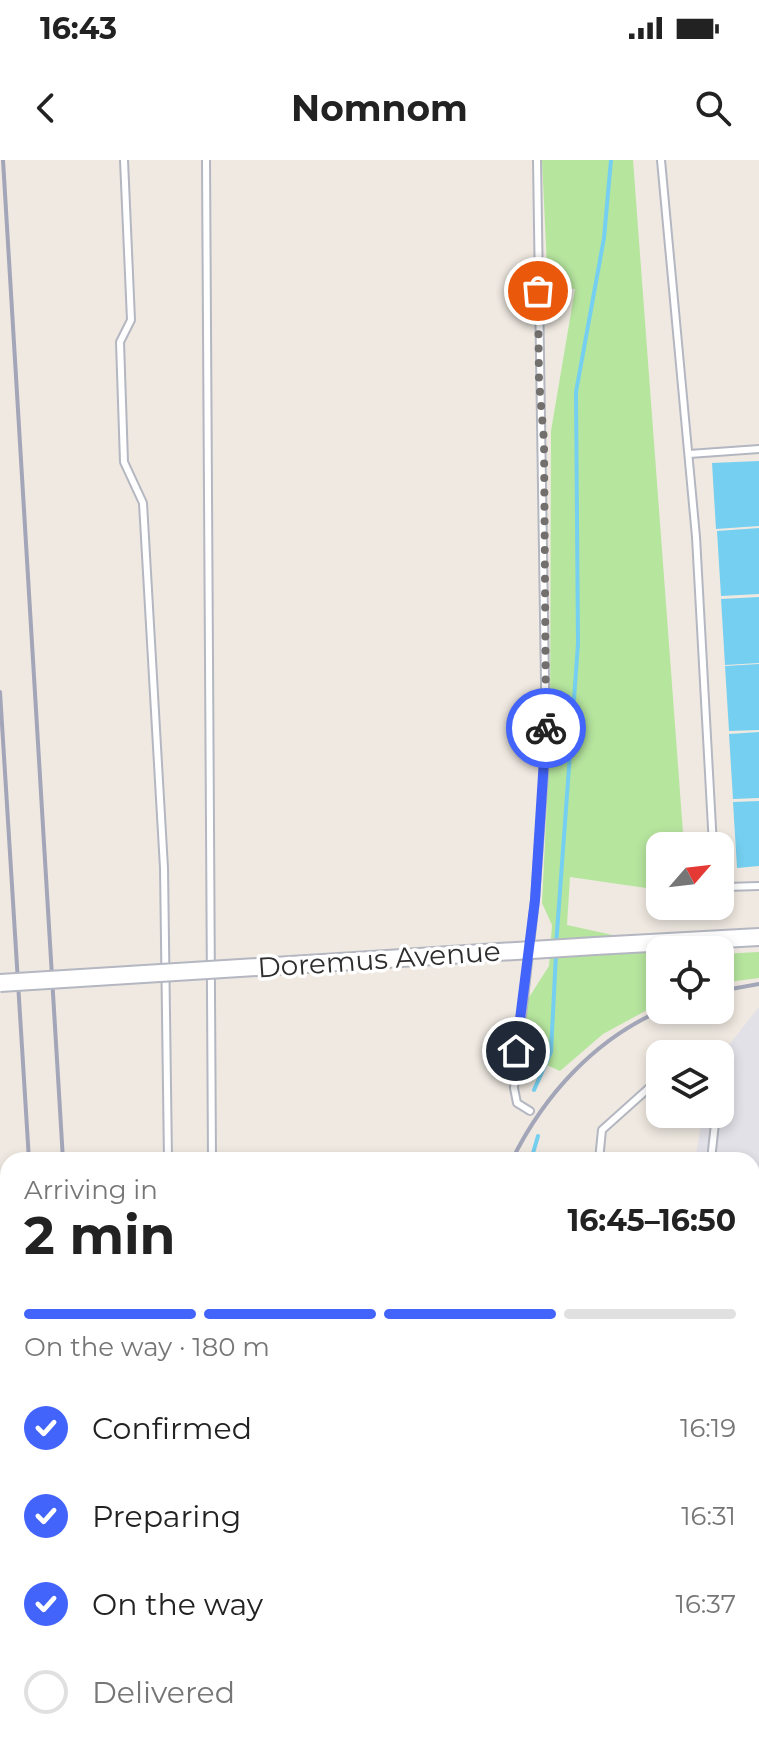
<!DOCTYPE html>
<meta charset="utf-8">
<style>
:root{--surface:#fff;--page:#f6f6f6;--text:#222;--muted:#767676;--line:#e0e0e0;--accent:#4264fb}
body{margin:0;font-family:Montserrat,sans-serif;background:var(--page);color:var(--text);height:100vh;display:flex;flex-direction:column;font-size:30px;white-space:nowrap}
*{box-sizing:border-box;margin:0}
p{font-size:26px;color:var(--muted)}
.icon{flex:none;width:44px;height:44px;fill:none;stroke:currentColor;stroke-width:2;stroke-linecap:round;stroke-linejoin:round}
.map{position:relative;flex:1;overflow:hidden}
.sheet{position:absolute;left:0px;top:992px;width:760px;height:602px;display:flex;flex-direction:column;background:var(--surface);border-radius:24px 24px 0 0;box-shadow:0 4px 12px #0003}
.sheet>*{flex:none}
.needle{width:52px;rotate:62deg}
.controls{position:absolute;left:646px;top:672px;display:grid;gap:16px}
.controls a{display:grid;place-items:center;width:88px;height:88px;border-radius:16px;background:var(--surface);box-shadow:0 4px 12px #0003;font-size:40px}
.pin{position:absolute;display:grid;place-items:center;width:68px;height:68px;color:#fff;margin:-34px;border:4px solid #fff;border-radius:50%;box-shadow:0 2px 8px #0007}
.courier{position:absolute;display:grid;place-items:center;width:80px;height:80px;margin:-40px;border:6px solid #4264fb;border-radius:50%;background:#fff;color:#222;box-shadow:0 2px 10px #0007}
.overview em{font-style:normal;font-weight:700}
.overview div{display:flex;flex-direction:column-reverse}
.overview{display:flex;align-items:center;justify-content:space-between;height:136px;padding:0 24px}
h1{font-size:52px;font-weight:700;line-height:60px}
.bar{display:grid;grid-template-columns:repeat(4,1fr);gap:12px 8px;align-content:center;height:96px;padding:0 24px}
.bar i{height:10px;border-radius:6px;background:var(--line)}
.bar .active{background:var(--accent)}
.bar p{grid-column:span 4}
ol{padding:0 24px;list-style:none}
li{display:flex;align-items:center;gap:24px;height:88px}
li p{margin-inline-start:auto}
li .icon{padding:8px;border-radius:50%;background:var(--accent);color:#fff;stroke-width:4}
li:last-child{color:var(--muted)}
li i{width:44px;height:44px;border:4px solid var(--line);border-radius:50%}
.status{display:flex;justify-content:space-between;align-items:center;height:56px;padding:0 40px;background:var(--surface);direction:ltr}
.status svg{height:22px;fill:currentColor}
header{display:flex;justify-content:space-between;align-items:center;height:104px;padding:0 24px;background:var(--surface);font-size:36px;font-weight:700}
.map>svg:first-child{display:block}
.industrial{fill:#e3e1e8}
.green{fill:#b6e59e}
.water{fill:#75cff0}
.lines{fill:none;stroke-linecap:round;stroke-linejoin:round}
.stream{stroke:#75cff0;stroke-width:4}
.lane-casing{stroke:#b4b7c1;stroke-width:10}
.secondary-casing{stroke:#b4b7c1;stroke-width:20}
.lane{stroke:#fff;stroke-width:6}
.secondary{stroke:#fff;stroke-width:16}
.rail{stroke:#a3a6b8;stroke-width:4}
.secondary-bridge-casing{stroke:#b4b7c1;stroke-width:20;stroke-linecap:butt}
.secondary-bridge{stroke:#fff;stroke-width:16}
.done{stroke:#726f6d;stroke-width:8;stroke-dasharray:0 14.4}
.route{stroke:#4264fb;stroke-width:10}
.labels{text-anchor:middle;stroke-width:7;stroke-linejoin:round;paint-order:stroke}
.street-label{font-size:28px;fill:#2e2e2e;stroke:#fff}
</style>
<div class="status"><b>16:43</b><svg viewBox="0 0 49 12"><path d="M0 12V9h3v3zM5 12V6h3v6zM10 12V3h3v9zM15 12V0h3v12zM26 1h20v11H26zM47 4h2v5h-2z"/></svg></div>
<header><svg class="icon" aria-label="back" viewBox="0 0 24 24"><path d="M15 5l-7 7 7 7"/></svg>Nomnom<svg class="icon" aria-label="search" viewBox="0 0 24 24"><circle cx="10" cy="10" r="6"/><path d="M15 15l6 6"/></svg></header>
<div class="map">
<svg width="759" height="1593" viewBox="0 0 759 1593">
<rect width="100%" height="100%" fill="#efe9e1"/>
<!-- industrial -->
<path class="industrial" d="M759,847V1593H608L607,1586H752V1000H695L703,954H720V896Z"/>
<!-- green -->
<path class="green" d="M542,0H633L684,686H660V730L570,717L567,765L681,790H660V843L603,874L560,911L522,894L528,839L549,806L552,765L542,743L550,581L551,271L575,129L548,128Z
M759,792V818L720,823V794Z"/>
<!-- water -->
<path class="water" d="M759,301V366L716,369L712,303Z
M759,368V434L721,436L717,371Z
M759,437V503L725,505L721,439Z
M759,504V570L729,571L725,506Z
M759,572V638L733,639L729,574Z
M759,641V706L737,708L733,642Z"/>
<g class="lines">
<!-- stream -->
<path class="stream" d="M556,786L578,484L576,232L604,78L611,0
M534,930L551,892L556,794
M531,1000L538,976
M340,1593L342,1586"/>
<!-- lane casing -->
<g class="lane-casing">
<path id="lane" d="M124,0L131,160L120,182L124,302L143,343L164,708L168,1000
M206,0L212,1000
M661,0L696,377L713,686
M689,294L759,289
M720,722L726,727L759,726
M720,897V914
M530,951L517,943L514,928L535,740L546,587L537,0
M599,1000L602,970L660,918
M711,1000L716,954
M752,1356L759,1355
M524,1586L525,1593
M739,1586L751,1593
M176,1593V1586
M230,1593L231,1586
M376,1593L379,1586
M433,1593L435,1586"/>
</g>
<!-- secondary casing -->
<g class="secondary-casing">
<path id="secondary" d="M595,786L759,777"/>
</g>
<!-- lane -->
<use href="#lane" class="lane"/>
<!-- secondary -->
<use href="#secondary" class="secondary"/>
<!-- rail -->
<path class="rail" d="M3,0L63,1000
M0,532L29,1000
M720,831L759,824
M512,1000C544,935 595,879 662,850
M50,1586V1593
M85,1586L86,1593"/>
<!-- secondary-bridge casing -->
<g class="secondary-bridge-casing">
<path id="secondary-bridge" d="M0,823L595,786"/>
</g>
<!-- secondary-bridge -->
<use href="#secondary-bridge" class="secondary-bridge"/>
</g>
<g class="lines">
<!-- done -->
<path class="done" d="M538,131L539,220L544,281L546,568"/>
<!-- route -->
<path class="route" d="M516,891L535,740L546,568"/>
</g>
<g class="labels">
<!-- street labels -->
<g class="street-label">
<text transform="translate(379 799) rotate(-4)" y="10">Doremus Avenue</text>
</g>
</g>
</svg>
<div class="controls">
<a><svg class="needle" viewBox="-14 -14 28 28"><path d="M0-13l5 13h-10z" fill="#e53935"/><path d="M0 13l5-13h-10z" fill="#767676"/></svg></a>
<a><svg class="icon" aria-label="locate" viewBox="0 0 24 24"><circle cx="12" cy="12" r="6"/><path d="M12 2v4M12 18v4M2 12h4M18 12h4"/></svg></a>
<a><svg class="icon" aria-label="layers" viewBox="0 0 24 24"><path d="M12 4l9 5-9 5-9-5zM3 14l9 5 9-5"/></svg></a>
</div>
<div class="pin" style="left:538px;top:131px;background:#ea580c"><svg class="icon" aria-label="bag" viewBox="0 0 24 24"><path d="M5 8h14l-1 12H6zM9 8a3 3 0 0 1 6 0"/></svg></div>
<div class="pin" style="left:516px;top:891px;background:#1f2937"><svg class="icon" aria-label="home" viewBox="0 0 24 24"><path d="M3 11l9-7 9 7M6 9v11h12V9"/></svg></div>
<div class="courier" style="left:546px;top:568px"><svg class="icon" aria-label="bike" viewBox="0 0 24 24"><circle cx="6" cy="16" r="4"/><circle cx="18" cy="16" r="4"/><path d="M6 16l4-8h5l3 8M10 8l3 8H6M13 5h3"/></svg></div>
<section class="sheet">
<div class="overview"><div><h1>2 min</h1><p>Arriving in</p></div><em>16:45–16:50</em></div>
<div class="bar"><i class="active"></i><i class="active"></i><i class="active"></i><i></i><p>On the way · 180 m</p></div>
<ol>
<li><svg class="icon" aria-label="check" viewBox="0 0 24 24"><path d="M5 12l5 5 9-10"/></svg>Confirmed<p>16:19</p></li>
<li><svg class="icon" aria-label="check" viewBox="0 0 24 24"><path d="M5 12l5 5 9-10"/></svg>Preparing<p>16:31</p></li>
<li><svg class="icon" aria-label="check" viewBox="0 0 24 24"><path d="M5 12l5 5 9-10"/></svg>On the way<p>16:37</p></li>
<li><i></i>Delivered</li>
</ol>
</section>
</div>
